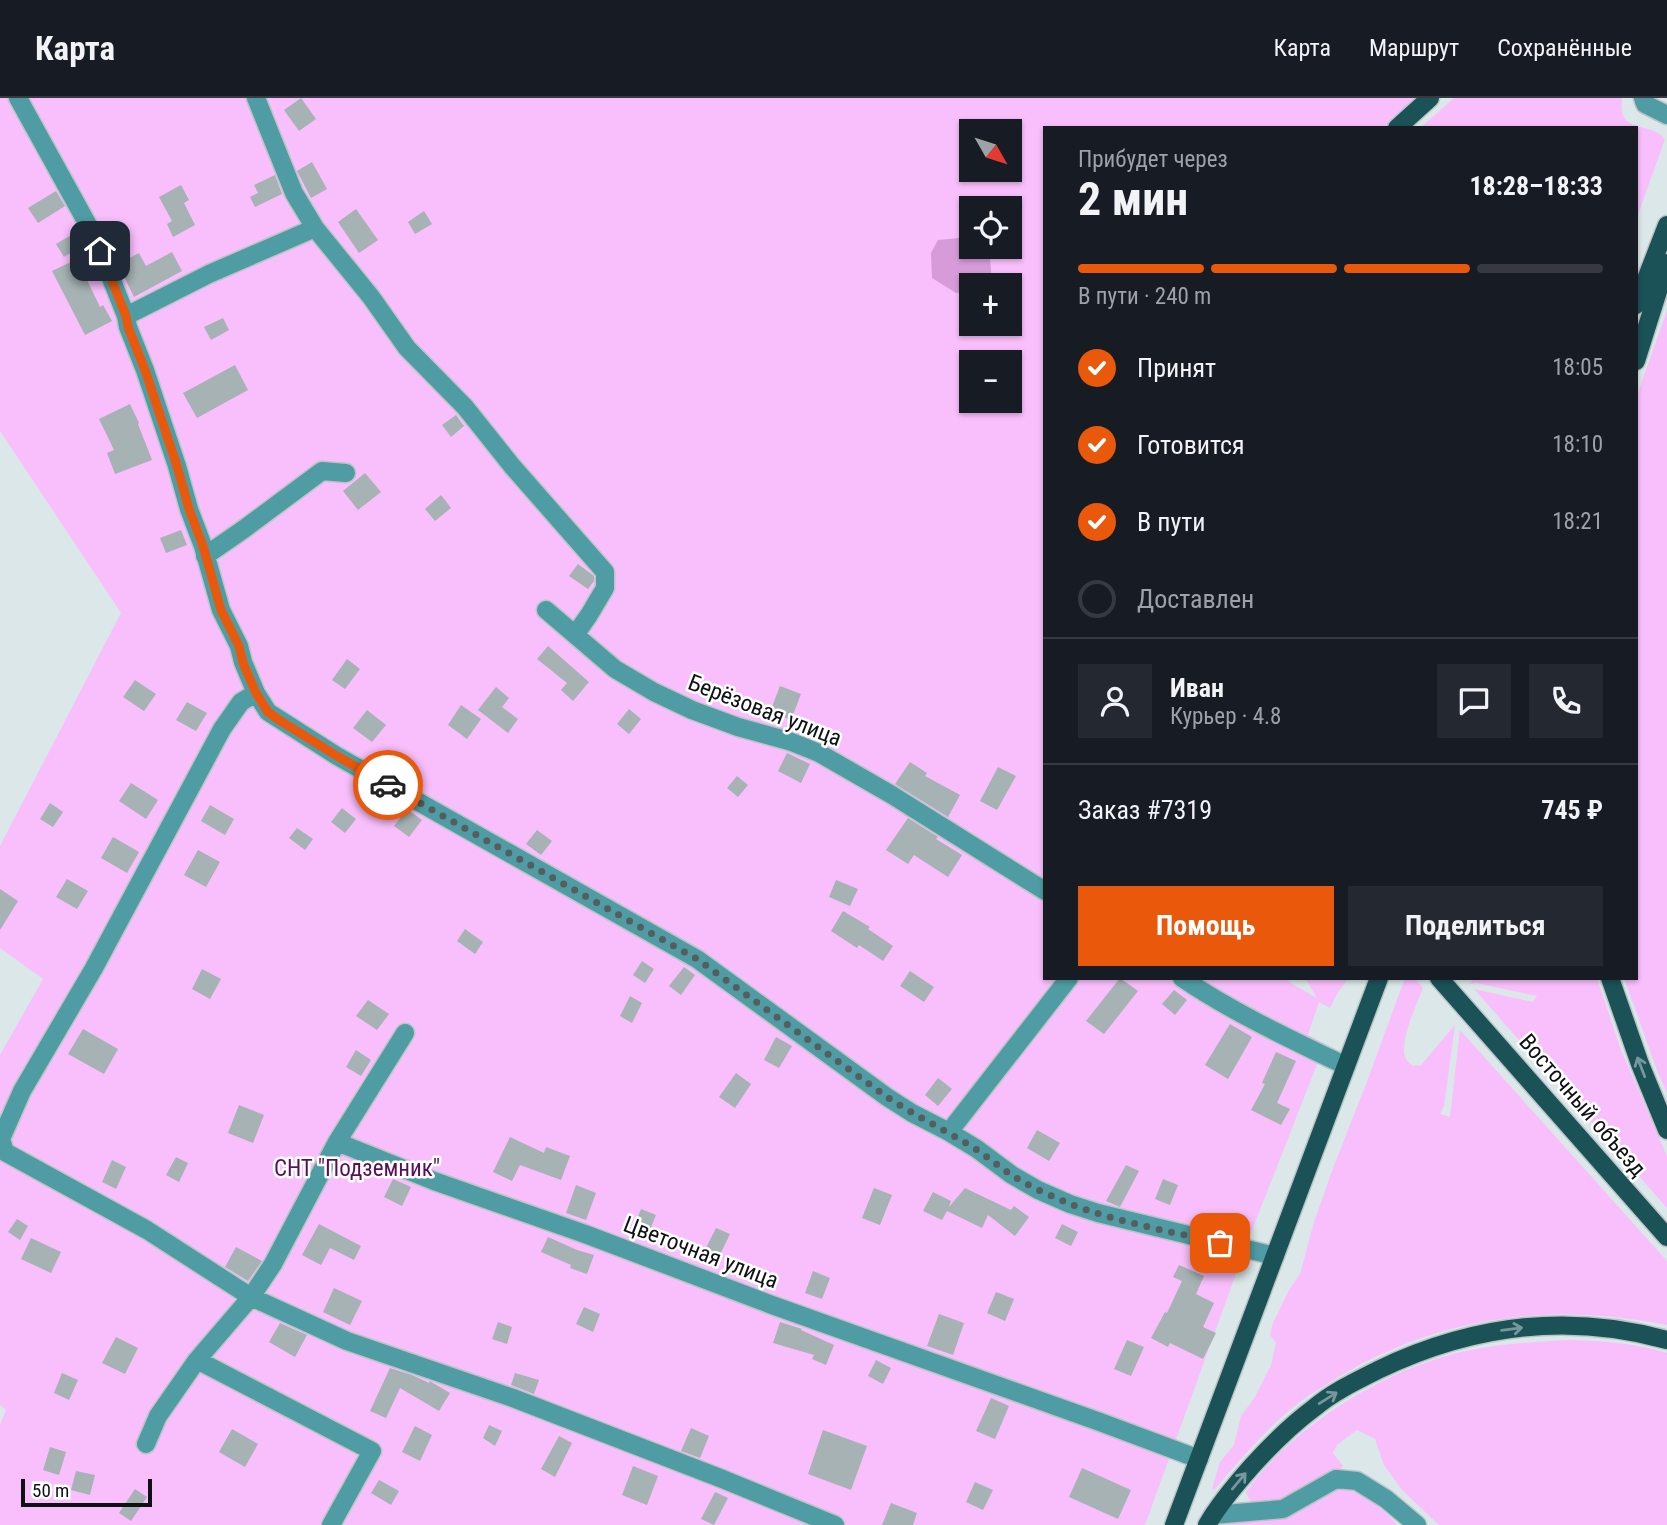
<!DOCTYPE html>
<html lang="ru">
<meta charset="utf-8">
<style>
:root{--surface:#171b24;--page:#242831;--text:#f1f3f6;--muted:#9ea1a6;--line:#363941;--accent:#ea580c}
body{margin:0;font-family:"Roboto Condensed",sans-serif;background:var(--page);color:var(--text);height:100vh;display:flex;flex-direction:column;font-size:26px;white-space:nowrap}
*{box-sizing:border-box;margin:0}
p{font-size:23px;color:var(--muted)}
.icon{flex:none;width:38px;height:38px;fill:none;stroke:currentColor;stroke-width:2;stroke-linecap:round;stroke-linejoin:round}
.map{position:relative;flex:1;overflow:hidden}
.details{position:absolute;left:1043px;top:28px;width:595px;height:854px;display:flex;flex-direction:column;background:var(--surface);border-radius:0px;box-shadow:0 2px 5px #0004}
.details>*{flex:none}
.needle{width:46px;rotate:129deg}
.buttons{position:absolute;left:959px;top:21px;display:grid;gap:14px}
.buttons a{display:grid;place-items:center;width:63px;height:63px;border-radius:0px;background:var(--surface);box-shadow:0 2px 5px #0004;font-size:35px}
.scale{position:absolute;left:21px;bottom:18px;width:131px;box-sizing:border-box;padding-left:7px;border:4px solid #0e1213;border-top:0;font-size:19px;line-height:24px;white-space:nowrap;color:#0e1213;-webkit-text-stroke:5px #fff;paint-order:stroke}
.pin{position:absolute;display:grid;place-items:center;width:60px;height:60px;color:#fff;margin:-30px;border-radius:14px;box-shadow:0 4px 10px #0006}
.courier{position:absolute;display:grid;place-items:center;width:70px;height:70px;margin:-35px;border:5px solid #ea580c;border-radius:50%;background:#fff;color:#222;box-shadow:0 2px 9px #0007}
.headline em{font-style:normal;font-weight:700}
.headline div{display:flex;flex-direction:column-reverse}
.headline{display:flex;align-items:center;justify-content:space-between;height:119px;padding:0 35px}
h1{font-size:46px;font-weight:700;line-height:52px}
.bar{display:grid;grid-template-columns:repeat(4,1fr);gap:10px 7px;align-content:center;height:84px;padding:0 35px}
.bar i{height:9px;border-radius:5px;background:var(--line)}
.bar .current{background:var(--accent)}
.bar p{grid-column:span 4}
.line{display:flex;align-items:center;gap:18px;padding:0 35px;border-top:2px solid var(--line)}
.line div{flex:1}
.round{display:grid;place-items:center;flex:none;width:74px;height:74px;border-radius:0px;background:var(--page)}
ol{padding:0 35px;list-style:none}
li{display:flex;align-items:center;gap:21px;height:77px}
li p{margin-inline-start:auto}
li .icon{padding:7px;border-radius:50%;background:var(--accent);color:#fff;stroke-width:4}
li:last-child{color:var(--muted)}
li i{width:38px;height:38px;border:4px solid var(--line);border-radius:50%}
.button{display:flex;gap:14px;margin-top:auto;padding:14px 35px}
.button a{flex:1;height:80px;border-radius:0px;background:var(--accent);color:#fff;font-size:28px;font-weight:700;line-height:80px;text-align:center}
.button a+a{background:var(--page);color:var(--text)}
header{display:flex;align-items:center;gap:42px;box-sizing:border-box;height:98px;padding:0 35px;background:var(--surface);border-bottom:2px solid var(--line)}
header strong{font-size:33px}
nav{display:flex;gap:38px;margin-inline-start:auto;font-size:24px}
.map>svg:first-child{display:block}
.green{fill:#f9bffc;fill-rule:evenodd}
.water{fill:#d79bd9}
.building{fill:#a6b2b3}
.lines{fill:none;stroke-linecap:round;stroke-linejoin:round}
.minor-casing{stroke:#bac5c6;stroke-width:21}
.major-casing{stroke:#bac5c6;stroke-width:21}
.minor{stroke:#509ca4;stroke-width:18}
.major{stroke:#1b5258;stroke-width:18}
.oneway{stroke:#76979b}
.done{stroke:#565d5e;stroke-width:7;stroke-dasharray:0 12.6}
.route{stroke:#ea580c;stroke-width:9}
.labels{text-anchor:middle;stroke-width:5;stroke-linejoin:round;paint-order:stroke}
.street-label{font-size:23px;fill:#0e1213;stroke:#fff}
.park-label{font-size:23px;fill:#570e5c;stroke:#fff}
</style>
<header>
<strong>Карта</strong>
<nav><a>Карта</a><a>Маршрут</a><a>Сохранённые</a></nav>
</header>
<div class="map">
<svg width="1667" height="1427" viewBox="0 0 1667 1427">
<rect width="100%" height="100%" fill="#dbe7e8"/>
<!-- green -->
<path class="green" d="M0,0H1416L1383,30H1045V880H1288L1289,884L1317,900L1305,880H1349L1338,894L1330,910L1319,904L1308,937L1325,946L1249,1140L1145,1427H0V1327L6,1312L0,1307V957L43,881L0,850V748L121,515L0,333ZM971,33H1010V72H971ZM971,110H1010V149H972L990,161L992,181L984,187H1010V226H971V194L956,195L959,140L971,148ZM971,264H1010V303H971Z
M1454,0H1622C1617,38 1649,22 1665,41L1636,122V30H1420Z
M1667,213V994L1658,975L1624,880H1636V300Z
M1405,880H1414L1423,890C1416,908 1403,935 1404,955C1405,961 1408,964 1413,968L1421,967L1455,927L1444,1008L1440,1016L1450,1019L1460,932L1667,1163V1227C1549,1203 1435,1219 1332,1283C1322,1290 1310,1296 1301,1303C1268,1328 1242,1360 1215,1391H1212L1220,1364L1234,1347L1241,1318L1255,1299L1271,1267L1276,1245L1270,1237L1273,1225L1289,1192L1300,1176L1314,1124L1335,1065L1368,981Z
M1475,880H1597L1621,952L1667,1058V1110L1474,891L1533,904L1537,898L1476,885L1468,886Z
M1571,1242C1604,1243 1635,1245 1667,1255V1427H1439L1402,1392L1384,1367L1375,1341L1357,1332L1337,1347L1333,1355L1343,1368L1339,1374L1267,1408L1250,1403L1246,1394C1293,1329 1376,1277 1453,1256C1491,1246 1532,1244 1571,1242Z
M1340,1389C1363,1395 1381,1408 1397,1427H1222Z"/>
<!-- water -->
<path class="water" d="M959,140L990,161L992,182L984,187H971V194L956,195L932,180L931,155L938,142Z"/>
<!-- building -->
<path class="building" d="M301,0L316,21L299,33L284,12Z
M312,64L327,91L311,100L297,73Z
M275,77L282,96L255,109L250,99L258,95L254,87Z
M181,87L189,102L184,105L195,127L173,139L167,126L172,123L159,99Z
M56,93L65,108L38,125L28,110Z
M356,111L378,142L359,155L338,124Z
M424,113L432,126L415,136L408,124Z
M73,136L81,148L64,159L56,146Z
M172,154L182,173L134,199L118,166L139,155L146,168Z
M77,161L100,209L103,207L112,223L85,237L52,173Z
M223,220L229,232L211,242L204,229Z
M235,267L248,292L197,320L183,295Z
M130,306L139,325L138,326L152,362L115,376L107,355L114,352L99,321Z
M456,317L464,328L451,339L442,327Z
M365,375L381,394L358,412L343,393Z
M441,397L451,410L435,423L425,411Z
M181,432L187,447L166,455L160,440Z
M578,466L594,478V483L588,491L569,478Z
M548,548L589,584L573,603L561,592L567,585L537,561Z
M347,561L360,571L345,591L332,582Z
M135,582L156,596L144,613L123,599Z
M780,588L801,596L791,622L770,614Z
M496,589L509,600L502,609L518,621L508,635L478,612Z
M187,604L207,615L196,633L176,622Z
M461,607L481,621L467,641L448,627Z
M629,611L641,621L629,636L617,626Z
M367,612L386,627L372,644L353,630Z
M787,655L810,666L801,685L778,673Z
M910,664L927,675L925,678L960,697L948,719L895,686Z
M998,669L1016,678L997,712L980,703Z
M737,678L748,687L738,699L727,690Z
M131,685L158,702L146,721L119,703Z
M50,705L63,714L53,729L40,721Z
M210,707L234,721L225,737L201,723Z
M342,710L356,721L345,735L331,724Z
M407,711L422,722L409,739L394,728Z
M908,720L938,739L936,741L962,757L948,779L914,757L908,766L886,752Z
M297,730L313,741L305,752L289,740Z
M537,732L552,743L541,757L526,746Z
M113,739L139,754L127,775L101,760Z
M198,752L220,764L206,789L184,777Z
M67,781L88,793L77,811L56,799Z
M836,782L858,791L850,808L829,799Z
M0,791L18,803L0,832Z
M843,813L870,829L868,831L893,848L883,863L859,847L857,850L831,833Z
M465,831L483,844L475,856L457,843Z
M642,863L654,871L645,885L633,877Z
M684,869L695,877L681,897L669,888Z
M202,871L221,881L210,901L192,891Z
M910,873L934,889L924,904L900,888Z
M1120,880L1138,893L1104,936L1086,923Z
M1174,892L1187,902L1175,917L1162,906Z
M630,898L642,905L632,925L620,918Z
M368,902L389,916L377,932L356,918Z
M1230,926L1252,939L1228,981L1205,967Z
M83,931L118,951L104,976L68,956Z
M776,939L792,948L779,970L764,962Z
M356,952L371,962L361,978L346,969Z
M1276,954L1296,963L1277,1005L1290,1011L1281,1027L1251,1012L1265,986L1262,985Z
M736,975L751,986L735,1010L719,999Z
M938,980L952,991L938,1008L925,997Z
M239,1007L264,1017L253,1045L228,1035Z
M1037,1032L1060,1045L1049,1063L1027,1050Z
M510,1039L544,1055L546,1049L570,1058L561,1082L520,1067L512,1083L493,1074Z
M176,1059L188,1065L179,1084L166,1077Z
M112,1062L126,1069L116,1091L102,1084Z
M1126,1067L1139,1073L1120,1109L1106,1103Z
M393,1081L411,1089L402,1108L384,1099Z
M1163,1081L1178,1087L1170,1107L1155,1101Z
M576,1087L596,1095L586,1122L566,1115Z
M874,1090L892,1097L880,1127L862,1120Z
M965,1090L1011,1112L1014,1108L1029,1119L1015,1138L988,1117L982,1130L947,1113L942,1122L923,1113L933,1094L951,1103L949,1109Z
M641,1111L656,1117L649,1134L634,1128Z
M17,1121L28,1128L20,1142L8,1134Z
M319,1126L361,1148L354,1162L330,1150L321,1167L302,1157Z
M1062,1126L1078,1134L1071,1148L1055,1140Z
M716,1130L730,1136L715,1167L701,1160Z
M548,1139L577,1152L594,1157L587,1176L570,1170L571,1167L541,1154Z
M31,1140L61,1154L51,1175L21,1161Z
M236,1149L262,1163L248,1183L225,1169Z
M1179,1167L1204,1178L1196,1196L1214,1205L1203,1229L1216,1235L1203,1261L1170,1245L1168,1249L1151,1240L1165,1214L1167,1215L1182,1183L1173,1179Z
M813,1173L830,1180L822,1201L805,1195Z
M334,1190L362,1203L350,1227L323,1214Z
M996,1194L1014,1201L1005,1223L987,1215Z
M584,1209L600,1216L593,1234L576,1226Z
M939,1216L964,1225L953,1257L927,1248Z
M498,1224L512,1229L507,1246L492,1241Z
M780,1224L802,1231L801,1232L834,1247L826,1267L812,1261L814,1257L773,1245Z
M280,1225L307,1237L295,1259L269,1244Z
M116,1239L138,1250L125,1276L102,1265Z
M1127,1242L1144,1249L1131,1278L1114,1271Z
M876,1262L891,1270L883,1286L868,1278Z
M390,1270L412,1277L429,1285L430,1283L433,1285L450,1295L439,1313L400,1290L386,1320L370,1313Z
M62,1275L78,1282L69,1302L54,1295Z
M515,1275L539,1282L534,1296L511,1287Z
M991,1300L1009,1308L995,1341L976,1333Z
M489,1327L502,1333L495,1348L483,1340Z
M415,1328L432,1337L420,1363L402,1354Z
M691,1330L709,1338L700,1360L681,1353Z
M232,1331L258,1346L245,1369L219,1354Z
M823,1332L867,1348L851,1392L808,1376Z
M559,1338L572,1345L555,1379L541,1371Z
M50,1349L66,1354L59,1377L43,1372Z
M633,1368L658,1378L647,1407L622,1397Z
M1082,1370L1131,1392L1118,1421L1069,1399Z
M76,1373L95,1377L90,1397L71,1392Z
M379,1382L399,1393L391,1407L371,1395Z
M975,1384L993,1392L983,1412L966,1404Z
M135,1391L147,1399L131,1423L119,1415Z
M715,1394L728,1400L714,1427L701,1421Z
M891,1405L917,1415L913,1427H882Z"/>
<g class="lines">
<!-- minor casing -->
<g class="minor-casing">
<path id="minor" d="M18,0L93,136L107,170L126,218L128,229L145,272L177,368L189,411L203,448L221,512L239,548L243,564L256,595L268,614L337,658L697,861L887,999L912,1015L949,1034L977,1051L1012,1077L1038,1092L1070,1106L1098,1115L1275,1158
M1643,0L1645,6L1667,17
M315,130L371,199L407,250L465,309L512,368L605,474V490L589,517L575,537
M126,218L209,176L315,130L294,95L256,0
M205,458L244,431L322,373L346,375
M546,512L615,571L654,594L692,612L738,629L789,643L819,655L892,697L1045,793
M256,595L241,604L222,631L94,870L22,993L1,1041L5,1054L147,1132L251,1199L347,1243L513,1300L720,1380L835,1427
M1182,880C1234,915 1290,941 1346,968
M405,935L337,1044L434,1083L585,1136L772,1207L1100,1324L1199,1361
M949,1034L1069,880
M197,1262L372,1353L331,1427
M146,1346L158,1318L197,1262L251,1199L273,1166L337,1044
M1213,1417L1283,1411L1336,1381L1357,1383L1386,1401L1417,1427"/>
</g>
<!-- major casing -->
<g class="major-casing">
<path id="major" d="M1397,30L1430,0
M1636,207L1667,127
M1636,263L1667,165
M1439,880L1667,1139
M1610,880L1640,966L1667,1032
M1174,1427L1379,880
M1207,1427C1219,1406 1236,1386 1252,1368C1271,1347 1291,1327 1314,1310C1333,1294 1356,1283 1378,1272C1471,1227 1566,1214 1667,1242"/>
</g>
<!-- minor -->
<use href="#minor" class="minor"/>
<!-- major -->
<use href="#major" class="major"/>
</g>
<!-- one-way arrows -->
<defs><path id="oneway-shaft" d="M-6 0H5M1.5-3L5.5 0L1.5 3" fill="none" stroke-width="1.6" stroke-linecap="round" stroke-linejoin="round" transform="scale(1.75)"/></defs>
<g class="oneway">
<use href="#oneway-shaft" transform="translate(1641 969) rotate(-111)"/>
<use href="#oneway-shaft" transform="translate(1512 1231) rotate(-8)"/>
<use href="#oneway-shaft" transform="translate(1328 1300) rotate(-32)"/>
<use href="#oneway-shaft" transform="translate(1239 1383) rotate(-50)"/>
</g>
<g class="lines">
<!-- done -->
<path class="done" d="M388,687L697,861L887,999C914,1017 943,1031 971,1048C985,1057 997,1067 1010,1076C1028,1088 1049,1097 1068,1105C1116,1124 1169,1133 1220,1145"/>
<!-- route -->
<path class="route" d="M100,153L126,218L128,229L145,272L177,368L189,411L203,448L221,512L239,548L243,565L256,595L268,614L279,622L337,658L388,687"/>
</g>
<g class="labels">
<!-- street labels -->
<g class="street-label">
<text transform="translate(765 612) rotate(21)" y="8">Берёзовая улица</text>
<text transform="translate(1583 1007) rotate(49)" y="8">Восточный объезд</text>
<text transform="translate(701 1154) rotate(21)" y="8">Цветочная улица</text>
</g>
<!-- park labels -->
<g class="park-label">
<text x="357" y="1078">СНТ "Подземник"</text>
</g>
</g>
</svg>
<div class="buttons">
<a><svg class="needle" viewBox="-14 -14 28 28"><path d="M0-13l5 13h-10z" fill="#e53935"/><path d="M0 13l5-13h-10z" fill="#9ea1a6"/></svg></a>
<a><svg class="icon" aria-label="locate" viewBox="0 0 24 24"><circle cx="12" cy="12" r="6"/><path d="M12 2v4M12 18v4M2 12h4M18 12h4"/></svg></a>
<a>+</a>
<a>−</a>
</div>
<div class="scale">50 m</div>
<div class="pin" style="left:1220px;top:1145px;background:#ea580c"><svg class="icon" aria-label="bag" viewBox="0 0 24 24"><path d="M5 8h14l-1 12H6zM9 8a3 3 0 0 1 6 0"/></svg></div>
<div class="pin" style="left:100px;top:153px;background:#1f2937"><svg class="icon" aria-label="home" viewBox="0 0 24 24"><path d="M3 11l9-7 9 7M6 9v11h12V9"/></svg></div>
<div class="courier" style="left:388px;top:687px"><svg class="icon" aria-label="car" viewBox="0 0 24 24"><path d="M5 17H2v-5l4-1 3-4h7l3 4 3 1v5h-3M9 17h6M6 11h13"/><circle cx="7" cy="17" r="2"/><circle cx="17" cy="17" r="2"/></svg></div>
<section class="details">
<div class="headline"><div><h1>2 мин</h1><p>Прибудет через</p></div><em>18:28–18:33</em></div>
<div class="bar"><i class="current"></i><i class="current"></i><i class="current"></i><i></i><p>В пути · 240 m</p></div>
<ol>
<li><svg class="icon" aria-label="check" viewBox="0 0 24 24"><path d="M5 12l5 5 9-10"/></svg>Принят<p>18:05</p></li>
<li><svg class="icon" aria-label="check" viewBox="0 0 24 24"><path d="M5 12l5 5 9-10"/></svg>Готовится<p>18:10</p></li>
<li><svg class="icon" aria-label="check" viewBox="0 0 24 24"><path d="M5 12l5 5 9-10"/></svg>В пути<p>18:21</p></li>
<li><i></i>Доставлен</li>
</ol>
<div class="line" style="height:126px"><a class="round"><svg class="icon" aria-label="person" viewBox="0 0 24 24"><circle cx="12" cy="8" r="4"/><path d="M4 21q1-7 8-7t8 7"/></svg></a><div><b>Иван</b><p>Курьер · 4.8</p></div><a class="round"><svg class="icon" aria-label="chat" viewBox="0 0 24 24"><path d="M4 5h16v11H9l-5 4z"/></svg></a><a class="round"><svg class="icon" aria-label="phone" viewBox="0 0 24 24"><path d="M5 4h4l2 5-3 2q2 4 5 5l2-3 5 2v4C11 20 4 13 5 4z"/></svg></a></div>
<div class="line" style="height:91px"><div>Заказ #7319</div><b>745 ₽</b></div>
<div class="button"><a>Помощь</a><a>Поделиться</a></div>
</section>
</div>
